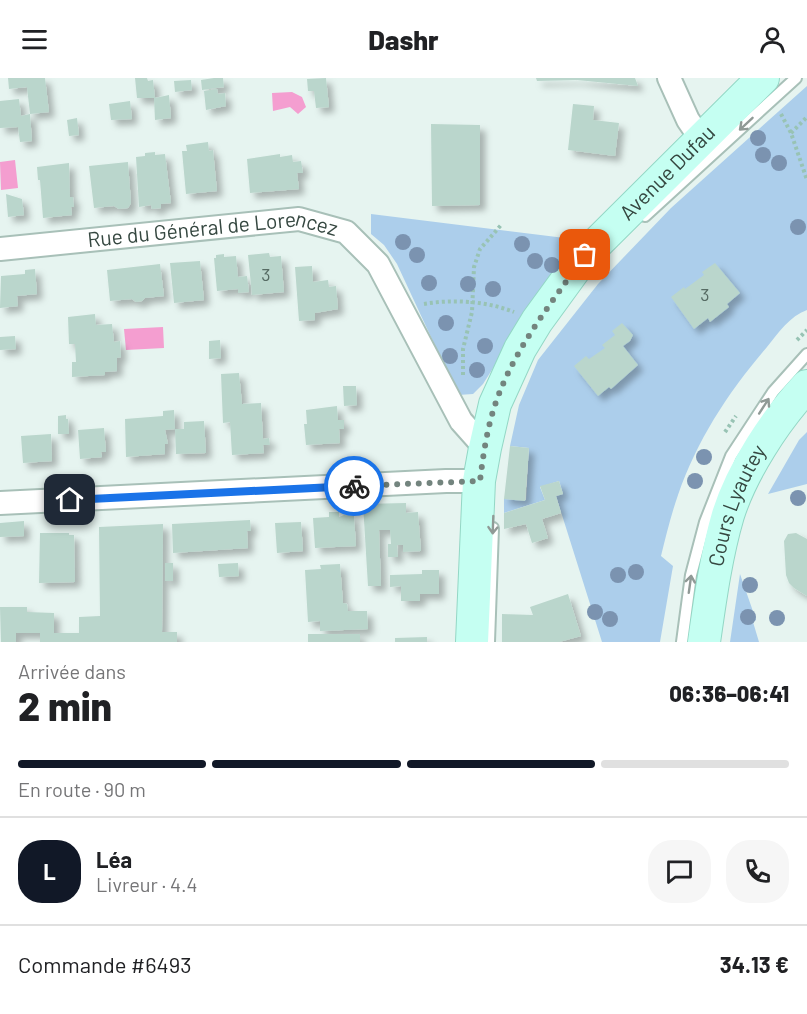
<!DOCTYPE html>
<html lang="fr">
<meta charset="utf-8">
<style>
:root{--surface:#fff;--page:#f6f6f6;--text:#202124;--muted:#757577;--line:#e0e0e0;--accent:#111827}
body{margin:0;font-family:Barlow,sans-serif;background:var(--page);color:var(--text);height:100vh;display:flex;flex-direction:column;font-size:22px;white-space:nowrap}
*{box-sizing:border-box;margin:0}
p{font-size:20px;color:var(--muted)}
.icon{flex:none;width:33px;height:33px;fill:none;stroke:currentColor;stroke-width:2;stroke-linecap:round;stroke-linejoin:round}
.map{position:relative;height:564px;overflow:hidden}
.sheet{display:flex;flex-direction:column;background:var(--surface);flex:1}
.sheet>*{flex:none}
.pin{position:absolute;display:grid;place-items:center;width:51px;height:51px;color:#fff;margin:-26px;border-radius:12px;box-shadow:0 3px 9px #0006}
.courier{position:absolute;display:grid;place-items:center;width:60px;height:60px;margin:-30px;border:4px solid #1a73e8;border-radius:50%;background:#fff;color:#222;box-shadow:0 2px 8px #0007}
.headline em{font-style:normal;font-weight:800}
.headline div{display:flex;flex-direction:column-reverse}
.headline{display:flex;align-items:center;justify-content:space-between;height:102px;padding:0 18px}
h1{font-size:39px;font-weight:800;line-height:45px}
.bar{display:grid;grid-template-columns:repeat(4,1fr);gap:9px 6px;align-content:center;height:72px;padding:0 18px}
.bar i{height:8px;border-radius:4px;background:var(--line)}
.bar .active{background:var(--accent)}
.bar p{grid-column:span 4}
.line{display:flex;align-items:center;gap:15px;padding:0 18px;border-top:2px solid var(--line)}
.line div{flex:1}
.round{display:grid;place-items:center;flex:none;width:63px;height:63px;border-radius:24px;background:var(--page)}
header{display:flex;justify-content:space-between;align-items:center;height:78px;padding:0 18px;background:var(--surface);font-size:27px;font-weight:800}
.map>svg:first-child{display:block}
.green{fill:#acceeb}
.water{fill:#f49ed0}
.building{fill:#bad6cc;filter:url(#shadow)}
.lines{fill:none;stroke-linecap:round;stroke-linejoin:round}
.service-casing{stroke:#a8c0b8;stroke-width:14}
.minor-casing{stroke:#a8c0b8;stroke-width:26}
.secondary-casing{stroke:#93d7c5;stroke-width:34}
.path{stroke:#98c3b4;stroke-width:4;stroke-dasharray:3 3;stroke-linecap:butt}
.service{stroke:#fff;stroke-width:10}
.minor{stroke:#fff;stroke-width:22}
.secondary{stroke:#c5fff2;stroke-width:32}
.tree{fill:#7b93b0}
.oneway{stroke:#909a96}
.done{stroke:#73847e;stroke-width:6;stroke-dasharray:0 10.8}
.route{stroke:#1a73e8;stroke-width:8}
.labels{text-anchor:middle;stroke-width:6;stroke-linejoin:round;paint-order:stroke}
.number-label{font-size:18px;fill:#566b63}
.street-label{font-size:21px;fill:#354740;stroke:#fff}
</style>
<header><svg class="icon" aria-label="menu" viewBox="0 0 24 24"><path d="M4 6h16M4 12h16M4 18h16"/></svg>Dashr<svg class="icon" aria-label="person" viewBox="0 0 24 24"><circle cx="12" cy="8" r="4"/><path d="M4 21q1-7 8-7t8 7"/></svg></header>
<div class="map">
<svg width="807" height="564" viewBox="0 0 807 564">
<defs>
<filter id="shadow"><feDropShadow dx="5.5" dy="5.5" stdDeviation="3" flood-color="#0004"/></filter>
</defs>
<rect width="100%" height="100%" fill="#e6f4f0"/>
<!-- green -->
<path class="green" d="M807,8V232C790,238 778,255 767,269C729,313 697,362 678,417C671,437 666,458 661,478L673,488L660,564H602L556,418L563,416L559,403L540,409L545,422L504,435V421L526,422L529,370L510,368L519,327L538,282L598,206L671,130Z
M371,136L581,162L516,254L483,306L473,316L458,317L397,186L384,167L371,156Z
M807,354V406L768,416L799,362Z
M740,496L756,542L753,544L759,564H730Z"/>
<!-- water -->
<path class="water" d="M292,14L302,19L306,29L298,36L290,29L273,33L272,15Z
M15,82L18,110L1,112L0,84Z
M163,249L164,270L126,272L124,251Z"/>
<!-- building -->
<path class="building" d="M8,0H45L49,34L30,36L27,9L9,11Z
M135,0H147L148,3L153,2L155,20L169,17L171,40L155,42L154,20H137Z
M214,0H223L224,9L202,12L201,2Z
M326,0L329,29L316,30L314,13H308L307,1Z
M536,0H635L638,8L577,2L537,3Z
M191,2L192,12L175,14L174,3Z
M217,11L218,16L225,15L226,28L206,32L204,13Z
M19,21L21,38L30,36L32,63L20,64L18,49L0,50V23Z
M130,23L132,41L111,42L109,26Z
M573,26L594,28L593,42L619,45L615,78L568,72Z
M77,40L79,57L69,58L67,42Z
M431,46L480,47V127L432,128Z
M208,64L209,73L213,72L217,113L186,116L182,73H187L186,67Z
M155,74V77L165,76L171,125L161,126V130L152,131L151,127L139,129L136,79L145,78V75Z
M280,76V79L292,77L293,84L301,83L303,95H297L299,111L250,115L247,81Z
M128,84L131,125L128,130L119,131L114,128L94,130L89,88Z
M69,85L70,119H73L74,129H71L72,137L43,140L40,102H38L37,89Z
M6,116L22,121L24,137L8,139Z
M269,175L270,179L281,178L284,214L252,217L248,177Z
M224,176V179L236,178L238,199L247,198L249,214L238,215V211L217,213L214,180H216V177Z
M200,183L204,222L174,225L170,185Z
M715,185L740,215L727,226L729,229L710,244L708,240L694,251L671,219L684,209L685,211L704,197L702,194Z
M160,186L164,218L145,220L142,223L136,224L132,221L110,223L107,192Z
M312,188L313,204L328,202L329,209L336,208L338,231L315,235V242L299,243L295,189Z
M35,191L37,216L17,218L18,228L0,230L1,198L25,196V192Z
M95,236L96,247L112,246L114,264L120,263L121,279L117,280V293L105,294V297L72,299V284H76L75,266H69L68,239Z
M622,245L633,257L630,263L623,268L638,287L611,311L609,309L598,318L574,288L586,278L589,281L605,270L602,267L615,257L612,253Z
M15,258L16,271L0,272V259Z
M220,262L221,280L209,281V263Z
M239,295L242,326L261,325L263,361L269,360L270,367H263L264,375L232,377L230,344L223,345L221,296Z
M343,308H356L357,327L344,328Z
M337,328L338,342H344V351H339L340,365L306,367L304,346H307L306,332Z
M174,332L175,351L165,352L168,366H165V376L126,379L125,341L163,338V333Z
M66,337V341H68L69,356H58V338Z
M204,343L206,375L176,376L175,351H184V344Z
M104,350L106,374H101L102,379L80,381L78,352Z
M51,356L52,383L23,385L21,358Z
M510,368L529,370L525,423L504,421Z
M559,403L563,416L556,418L561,435L542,441L548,460L532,465L526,446L504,451V435L545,422L540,408Z
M406,425V435L418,434L421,473L403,474V467H397L398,479H388V466H391L390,452H379L381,508H368L363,426Z
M329,434H339V439L344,437L354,438L356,468L315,470L313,440L329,439Z
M250,442L251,453H247L248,470L173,475L172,446Z
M24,443V458L0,459V445Z
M301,444L303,473L277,475L275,445Z
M163,446L162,554H177V564H40V555H16V564H1L0,529H27V534L54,535V555H79V539L100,538L99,449Z
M40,455H69V457H74L75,504L39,505Z
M796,455L807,461V518L794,510L789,505L786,497L784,463L788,456Z
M165,485H173V503H165Z
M238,485L239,498L219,499L218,486Z
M340,486L343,525L347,526L348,533H367L368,551L320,553V543L308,544L305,492L321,491L320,487Z
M422,492H439V516H420V523H401V508L390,509V497L422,496Z
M568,516L581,558L559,564H502V536L533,537L530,529Z
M308,556H360V564H308Z
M427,559V564H395V560Z"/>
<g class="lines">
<!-- service casing -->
<g class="service-casing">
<path id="service" d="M645,138L796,0
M489,564L493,450
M682,564L691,497L705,444L731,378L773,314L807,276"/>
</g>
<!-- minor casing -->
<g class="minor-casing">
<g id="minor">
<path d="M669,0L688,42L701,61"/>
<path id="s1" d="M0,171L299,141L346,154L378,186L461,343L485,370"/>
<path d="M0,425L446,403H479"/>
</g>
</g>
<!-- secondary casing -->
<g class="secondary-casing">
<g id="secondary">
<path id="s2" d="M472,564L479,403L485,370L495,326L520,271L537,243L585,177L763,0"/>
<path id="s3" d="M704,564C710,522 716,478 728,437C742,393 775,342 807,308"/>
</g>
</g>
<!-- path -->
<path class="path" d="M781,36L791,55L807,102
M791,55L807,39
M424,226C453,221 486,223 514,234
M797,262L807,252
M463,297V271L472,234L474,189L480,171L502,146
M725,354L736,338"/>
<!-- service -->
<use href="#service" class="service"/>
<!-- minor -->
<use href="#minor" class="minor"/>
<!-- secondary -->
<use href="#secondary" class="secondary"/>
</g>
<!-- trees -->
<g class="tree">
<circle cx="758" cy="60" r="8"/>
<circle cx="763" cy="77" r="8"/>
<circle cx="779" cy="85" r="8"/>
<circle cx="798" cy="149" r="8"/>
<circle cx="567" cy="163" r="8"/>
<circle cx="403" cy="164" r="8"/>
<circle cx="522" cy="166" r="8"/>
<circle cx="417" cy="177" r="8"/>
<circle cx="535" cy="183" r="8"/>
<circle cx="552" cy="187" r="8"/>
<circle cx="429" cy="205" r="8"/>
<circle cx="468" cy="206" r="8"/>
<circle cx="493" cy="211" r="8"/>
<circle cx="446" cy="245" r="8"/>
<circle cx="485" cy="268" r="8"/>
<circle cx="450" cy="278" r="8"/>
<circle cx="477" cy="292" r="8"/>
<circle cx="704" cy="379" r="8"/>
<circle cx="695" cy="403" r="8"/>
<circle cx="798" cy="420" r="8"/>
<circle cx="636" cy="494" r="8"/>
<circle cx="618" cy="497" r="8"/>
<circle cx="750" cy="507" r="8"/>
<circle cx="595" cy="534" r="8"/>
<circle cx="748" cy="539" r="8"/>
<circle cx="777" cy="540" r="8"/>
<circle cx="610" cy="541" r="8"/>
</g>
<!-- one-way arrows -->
<defs><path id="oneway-shaft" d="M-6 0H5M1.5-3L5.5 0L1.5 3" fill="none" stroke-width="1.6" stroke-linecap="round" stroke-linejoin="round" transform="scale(1.5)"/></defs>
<g class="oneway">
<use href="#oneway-shaft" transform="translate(746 46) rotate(137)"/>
<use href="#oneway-shaft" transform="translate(764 328) rotate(-57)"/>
<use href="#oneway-shaft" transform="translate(493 447) rotate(92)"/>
<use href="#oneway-shaft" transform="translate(690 506) rotate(-82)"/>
</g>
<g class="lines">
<!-- done -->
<path class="done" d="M354,408L480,403C483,378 487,351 495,327C514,270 552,225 585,177"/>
<!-- route -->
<path class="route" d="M70,422L354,408"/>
</g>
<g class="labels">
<!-- number labels -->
<g class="number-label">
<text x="266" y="203">3</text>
<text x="705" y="223">3</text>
</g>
<!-- street labels -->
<g class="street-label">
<text dy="7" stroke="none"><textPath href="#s2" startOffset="531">Avenue Dufau</textPath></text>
<text dy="7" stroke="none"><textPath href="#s1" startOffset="214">Rue du Général de Lorencez</textPath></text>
<text dy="7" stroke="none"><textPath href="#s3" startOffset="141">Cours Lyautey</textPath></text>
</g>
</g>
</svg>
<div class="pin" style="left:585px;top:177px;background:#ea580c"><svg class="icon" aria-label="bag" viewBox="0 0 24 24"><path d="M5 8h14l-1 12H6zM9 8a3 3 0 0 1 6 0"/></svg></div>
<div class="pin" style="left:70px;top:422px;background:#1f2937"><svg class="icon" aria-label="home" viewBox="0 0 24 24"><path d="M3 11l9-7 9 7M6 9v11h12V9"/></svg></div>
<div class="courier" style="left:354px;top:408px"><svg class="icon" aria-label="bike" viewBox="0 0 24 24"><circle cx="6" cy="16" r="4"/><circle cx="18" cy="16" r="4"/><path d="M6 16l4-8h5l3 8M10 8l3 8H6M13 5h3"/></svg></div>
</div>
<section class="sheet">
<div class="headline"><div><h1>2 min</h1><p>Arrivée dans</p></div><em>06:36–06:41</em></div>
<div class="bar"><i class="active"></i><i class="active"></i><i class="active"></i><i></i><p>En route · 90 m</p></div>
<div class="line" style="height:108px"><b class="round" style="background:var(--accent);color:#fff">L</b><div><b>Léa</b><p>Livreur · 4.4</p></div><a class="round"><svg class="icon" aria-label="chat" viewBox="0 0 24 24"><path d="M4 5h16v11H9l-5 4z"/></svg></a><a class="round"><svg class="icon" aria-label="phone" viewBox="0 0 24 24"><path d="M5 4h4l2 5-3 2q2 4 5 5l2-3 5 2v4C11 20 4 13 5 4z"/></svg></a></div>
<div class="line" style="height:78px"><div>Commande #6493</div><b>34.13 €</b></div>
</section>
